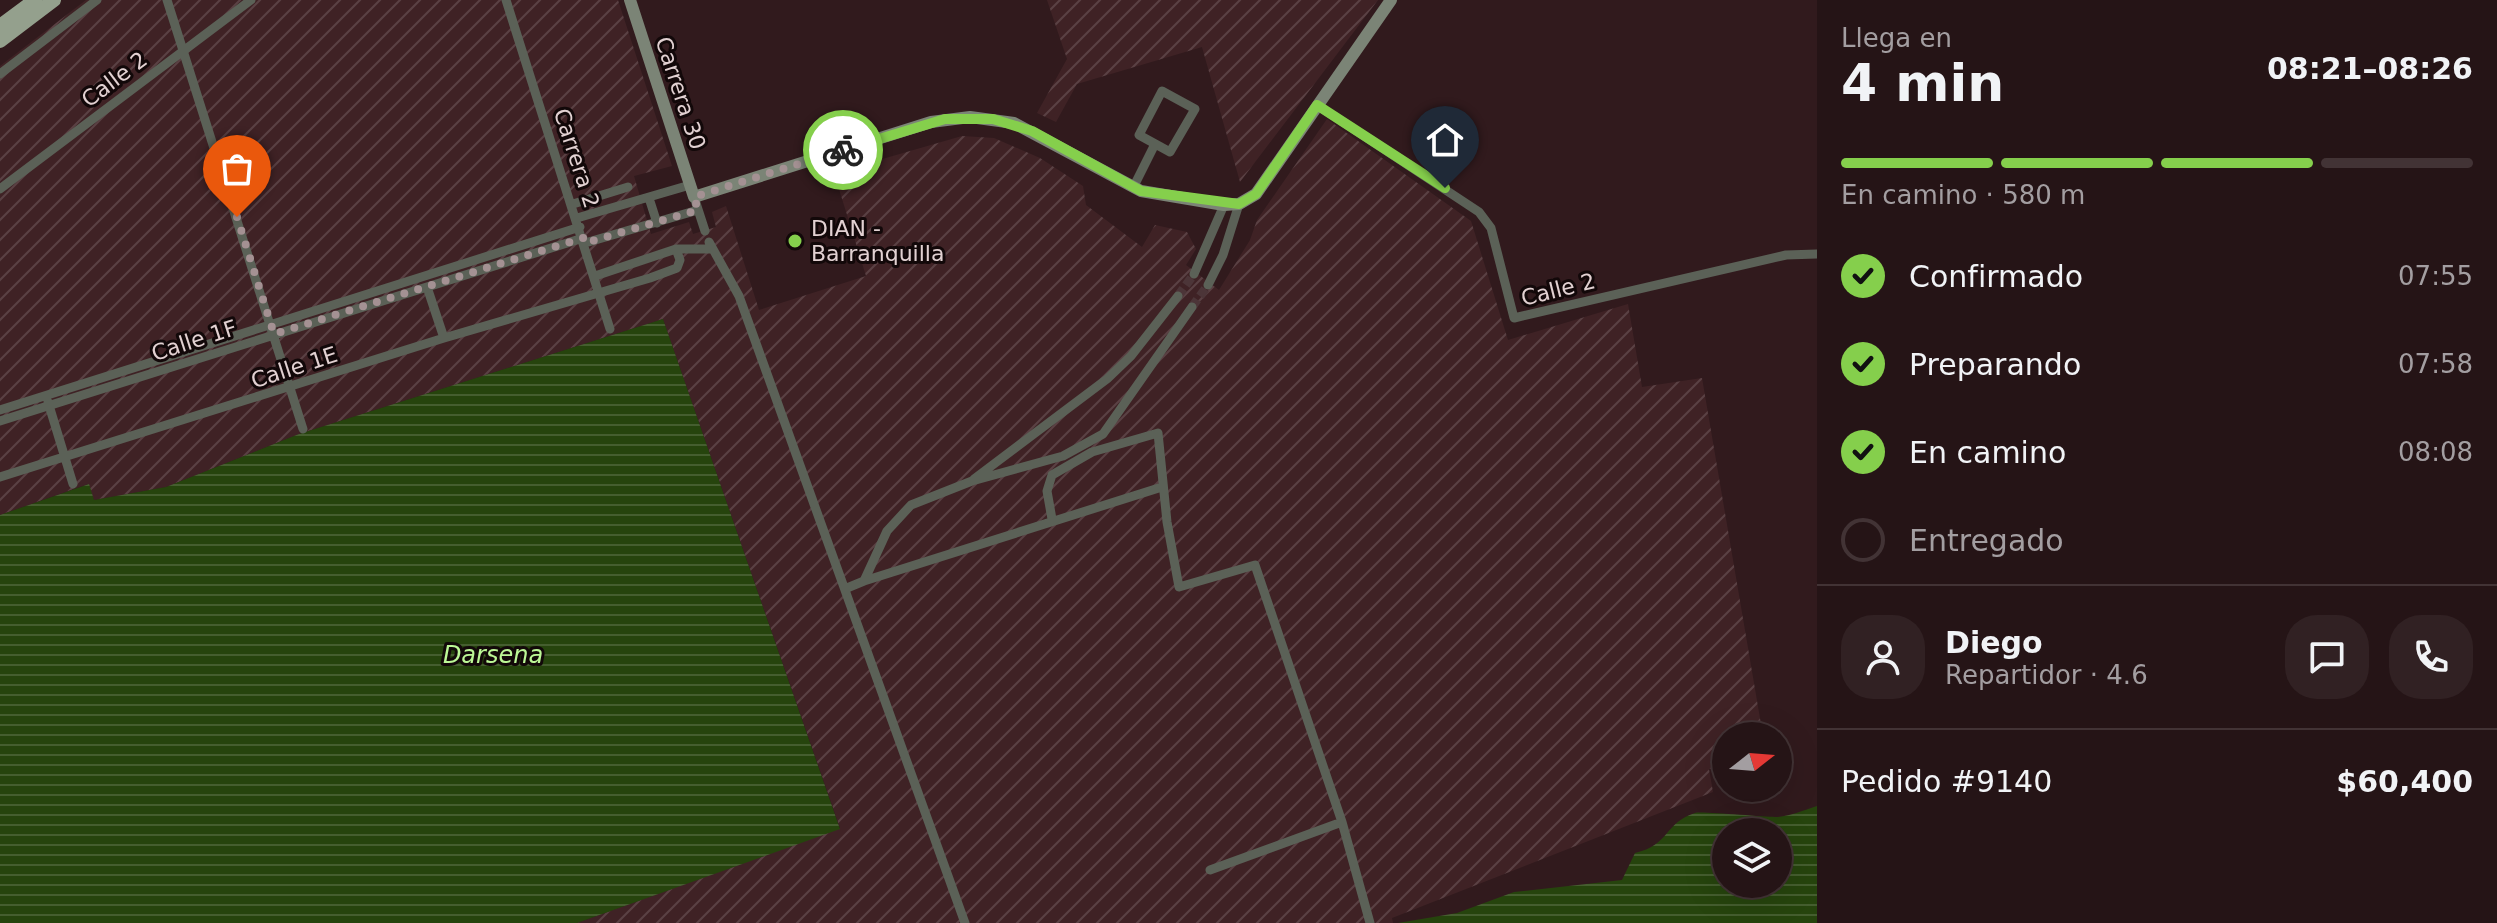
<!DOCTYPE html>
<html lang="es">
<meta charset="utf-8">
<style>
:root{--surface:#251416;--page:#312123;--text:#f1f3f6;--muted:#a39ea1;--line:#423335;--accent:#85cf4c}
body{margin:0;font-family:"DejaVu Sans",sans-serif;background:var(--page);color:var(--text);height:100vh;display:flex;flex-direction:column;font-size:30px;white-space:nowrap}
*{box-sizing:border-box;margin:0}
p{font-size:26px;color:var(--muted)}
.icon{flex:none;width:44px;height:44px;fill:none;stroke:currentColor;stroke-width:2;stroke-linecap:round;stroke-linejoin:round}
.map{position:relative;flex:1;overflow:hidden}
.panel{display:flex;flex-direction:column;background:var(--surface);width:680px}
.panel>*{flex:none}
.needle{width:52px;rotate:73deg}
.fabs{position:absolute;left:1712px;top:722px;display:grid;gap:16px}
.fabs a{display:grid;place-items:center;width:80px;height:80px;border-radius:50%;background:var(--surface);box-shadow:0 8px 32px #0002,0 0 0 2px var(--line);font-size:40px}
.pin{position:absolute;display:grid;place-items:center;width:68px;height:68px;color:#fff;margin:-82px -34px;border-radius:50% 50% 50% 0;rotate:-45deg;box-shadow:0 0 8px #0007}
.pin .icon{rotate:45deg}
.courier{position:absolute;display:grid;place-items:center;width:80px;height:80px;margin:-40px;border:6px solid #85cf4c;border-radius:50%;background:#fff;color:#222;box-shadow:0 2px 10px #0007}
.headline em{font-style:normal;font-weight:700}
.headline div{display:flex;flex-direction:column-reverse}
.headline{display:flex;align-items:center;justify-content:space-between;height:136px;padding:0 24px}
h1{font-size:52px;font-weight:700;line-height:60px}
.bar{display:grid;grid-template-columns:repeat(4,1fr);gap:12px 8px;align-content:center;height:96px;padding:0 24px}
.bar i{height:10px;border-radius:6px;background:var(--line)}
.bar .on{background:var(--accent)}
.bar p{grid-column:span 4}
.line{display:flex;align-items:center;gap:20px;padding:0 24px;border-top:2px solid var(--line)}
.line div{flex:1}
.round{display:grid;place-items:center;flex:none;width:84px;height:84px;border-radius:32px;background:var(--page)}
ol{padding:0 24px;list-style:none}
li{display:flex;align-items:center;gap:24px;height:88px}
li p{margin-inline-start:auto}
li .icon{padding:8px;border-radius:50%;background:var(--accent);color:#111;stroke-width:4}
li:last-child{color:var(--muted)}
li i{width:44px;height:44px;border:4px solid var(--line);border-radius:50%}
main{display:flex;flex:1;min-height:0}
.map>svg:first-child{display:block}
.industrial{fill:url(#industrial-furrows)}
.water{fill:url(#water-rules);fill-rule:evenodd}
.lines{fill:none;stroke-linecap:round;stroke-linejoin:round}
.street-tunnel{stroke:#4c3538;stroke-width:9;stroke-dasharray:9 4.5;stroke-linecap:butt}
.street{stroke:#5b6157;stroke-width:9}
.secondary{stroke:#7b8476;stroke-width:12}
.primary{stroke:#94a08d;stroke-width:14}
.done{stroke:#a49193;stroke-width:8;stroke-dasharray:0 14.4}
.route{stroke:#85cf4c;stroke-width:10}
.poi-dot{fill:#85cf4c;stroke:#120809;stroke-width:3}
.labels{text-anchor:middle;stroke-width:6;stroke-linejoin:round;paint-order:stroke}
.street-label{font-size:22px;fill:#e2d1d2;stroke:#120809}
.poi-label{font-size:22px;fill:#e2d1d2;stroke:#120809;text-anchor:start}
.water-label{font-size:24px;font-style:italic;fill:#bcf796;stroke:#120809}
</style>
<main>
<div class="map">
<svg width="1817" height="923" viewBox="0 0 1817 923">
<defs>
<pattern id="industrial-furrows" width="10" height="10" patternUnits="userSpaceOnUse" patternTransform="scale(2)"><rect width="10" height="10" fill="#3f2225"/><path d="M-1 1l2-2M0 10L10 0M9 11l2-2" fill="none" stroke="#5a4144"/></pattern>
<pattern id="water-rules" width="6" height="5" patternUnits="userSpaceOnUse" patternTransform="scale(2)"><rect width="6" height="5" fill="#26440d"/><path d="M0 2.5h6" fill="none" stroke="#455e2f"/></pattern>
</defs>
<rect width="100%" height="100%" fill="#311a1d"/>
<!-- industrial -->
<path class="industrial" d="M86,0H618L672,166L634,176L651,234L689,222L693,234L716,227L712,212L726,206L759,310L866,276L834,173L962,136L994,138L1040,158L1083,186L1086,205L1142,247L1155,225L1187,232L1196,249L1186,265L1219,290L1250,240L1257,220L1327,119L1471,221L1508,340L1628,304L1642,387L1702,378L1763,736H1726V765L1709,769L1713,792L1392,918L1393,923H577L840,828L663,319L299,434L166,487L94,500L88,484L0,515V66Z
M1047,0H1378L1240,182L1202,47L1077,84L1056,122L1037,113L1067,59Z"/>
<!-- water -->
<path class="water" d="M663,319L840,829L577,923H0V515L89,484L94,500L166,487L299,434Z
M1817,806V923H1398L1457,913L1514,892L1622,880L1635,853C1670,845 1664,823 1695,813C1700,811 1762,817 1775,817C1789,817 1804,810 1817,806ZM1726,832H1778V884H1726Z"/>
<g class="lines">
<!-- street-tunnel -->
<path class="street-tunnel" d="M1178,296L1194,274
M1192,307L1208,285"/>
<!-- street -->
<path class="street" d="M167,0L303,429
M506,0L610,329
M0,74L97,0
M1162,91L1195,109L1170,152L1139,135Z
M1317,105L1479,212L1491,228L1514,318L1786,255L1817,254
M1133,188L1155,144
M0,189L251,0
M694,197L705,231
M649,198L657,223
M573,204L628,187
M577,218L690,185
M709,242L739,296L965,923
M585,243L698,210
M1194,274L1224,205
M595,276L676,249H711
M1208,285L1223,255L1239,204
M427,287L444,338
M48,402L73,484
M0,410L580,227
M0,421L583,238
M0,477L444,338L650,278L677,268L680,260L676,249
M974,479L1107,379L1131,356L1178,296
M1052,519L1047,491L1052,475L1092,452L1158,433L1167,522L1179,587L1255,565L1342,822L1210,870
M864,581L1162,487
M847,588L864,581L887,531L911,505L972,481L1063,456L1103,434L1192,307
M1342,822L1370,923"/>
<!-- secondary -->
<path class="secondary" d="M630,0L694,197L931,122L970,117L1014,123L1141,191L1224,205L1239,204L1256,194L1391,0"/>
<!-- primary -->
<path class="primary" d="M0,26L35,0
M0,41L54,0"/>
</g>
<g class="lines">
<!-- done -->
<path class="done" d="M237,217L274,334L583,238L585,243L698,210L694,197L843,150"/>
<!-- route -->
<path class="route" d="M843,150L945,119H993L1032,131L1141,191L1239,204L1256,194L1317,105L1445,188"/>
</g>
<!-- markers -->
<circle class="poi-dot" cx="795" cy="241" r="8"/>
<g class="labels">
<!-- street labels -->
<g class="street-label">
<text transform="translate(114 79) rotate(-37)" y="8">Calle 2</text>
<text transform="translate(681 93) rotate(72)" y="8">Carrera 30</text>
<text transform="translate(577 158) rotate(72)" y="8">Carrera 2</text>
<text transform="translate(1558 289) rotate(-14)" y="8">Calle 2</text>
<text transform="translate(194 340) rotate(-18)" y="8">Calle 1F</text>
<text transform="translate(294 367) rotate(-18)" y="8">Calle 1E</text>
</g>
<!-- poi labels -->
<g class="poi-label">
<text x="811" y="236">DIAN -<tspan x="811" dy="25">Barranquilla</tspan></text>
</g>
<!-- water labels -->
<g class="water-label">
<text x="493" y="663">Darsena</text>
</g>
</g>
</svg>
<div class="fabs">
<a><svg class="needle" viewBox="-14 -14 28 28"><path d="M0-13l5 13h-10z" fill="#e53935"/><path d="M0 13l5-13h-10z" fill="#a39ea1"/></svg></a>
<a><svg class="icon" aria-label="layers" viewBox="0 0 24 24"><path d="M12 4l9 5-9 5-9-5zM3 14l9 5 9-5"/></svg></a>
</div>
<div class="pin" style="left:237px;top:217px;background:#ea580c"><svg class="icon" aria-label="bag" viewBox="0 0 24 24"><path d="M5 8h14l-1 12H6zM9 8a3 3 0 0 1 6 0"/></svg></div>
<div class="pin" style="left:1445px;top:188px;background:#1f2937"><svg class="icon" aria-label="home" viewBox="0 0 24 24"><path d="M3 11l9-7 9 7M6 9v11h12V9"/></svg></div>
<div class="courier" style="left:843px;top:150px"><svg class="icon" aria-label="bike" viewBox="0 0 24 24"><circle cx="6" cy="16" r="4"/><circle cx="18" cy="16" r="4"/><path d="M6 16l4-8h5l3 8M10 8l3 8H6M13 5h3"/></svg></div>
</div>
<section class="panel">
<div class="headline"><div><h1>4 min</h1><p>Llega en</p></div><em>08:21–08:26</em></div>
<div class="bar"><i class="on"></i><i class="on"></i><i class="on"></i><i></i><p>En camino · 580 m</p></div>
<ol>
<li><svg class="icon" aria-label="check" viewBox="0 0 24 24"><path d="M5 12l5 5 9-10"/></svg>Confirmado<p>07:55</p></li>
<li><svg class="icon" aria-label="check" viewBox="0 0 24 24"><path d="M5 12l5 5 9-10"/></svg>Preparando<p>07:58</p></li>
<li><svg class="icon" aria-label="check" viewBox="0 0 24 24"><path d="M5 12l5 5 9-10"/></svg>En camino<p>08:08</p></li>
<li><i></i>Entregado</li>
</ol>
<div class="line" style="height:144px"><a class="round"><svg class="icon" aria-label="person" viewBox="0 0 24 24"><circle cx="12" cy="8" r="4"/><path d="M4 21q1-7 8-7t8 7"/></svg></a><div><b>Diego</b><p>Repartidor · 4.6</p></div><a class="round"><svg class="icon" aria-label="chat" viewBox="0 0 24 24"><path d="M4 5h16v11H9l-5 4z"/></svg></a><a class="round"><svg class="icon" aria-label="phone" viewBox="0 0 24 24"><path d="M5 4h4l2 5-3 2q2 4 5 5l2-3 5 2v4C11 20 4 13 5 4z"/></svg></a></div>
<div class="line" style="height:104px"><div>Pedido #9140</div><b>$60,400</b></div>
</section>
</main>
